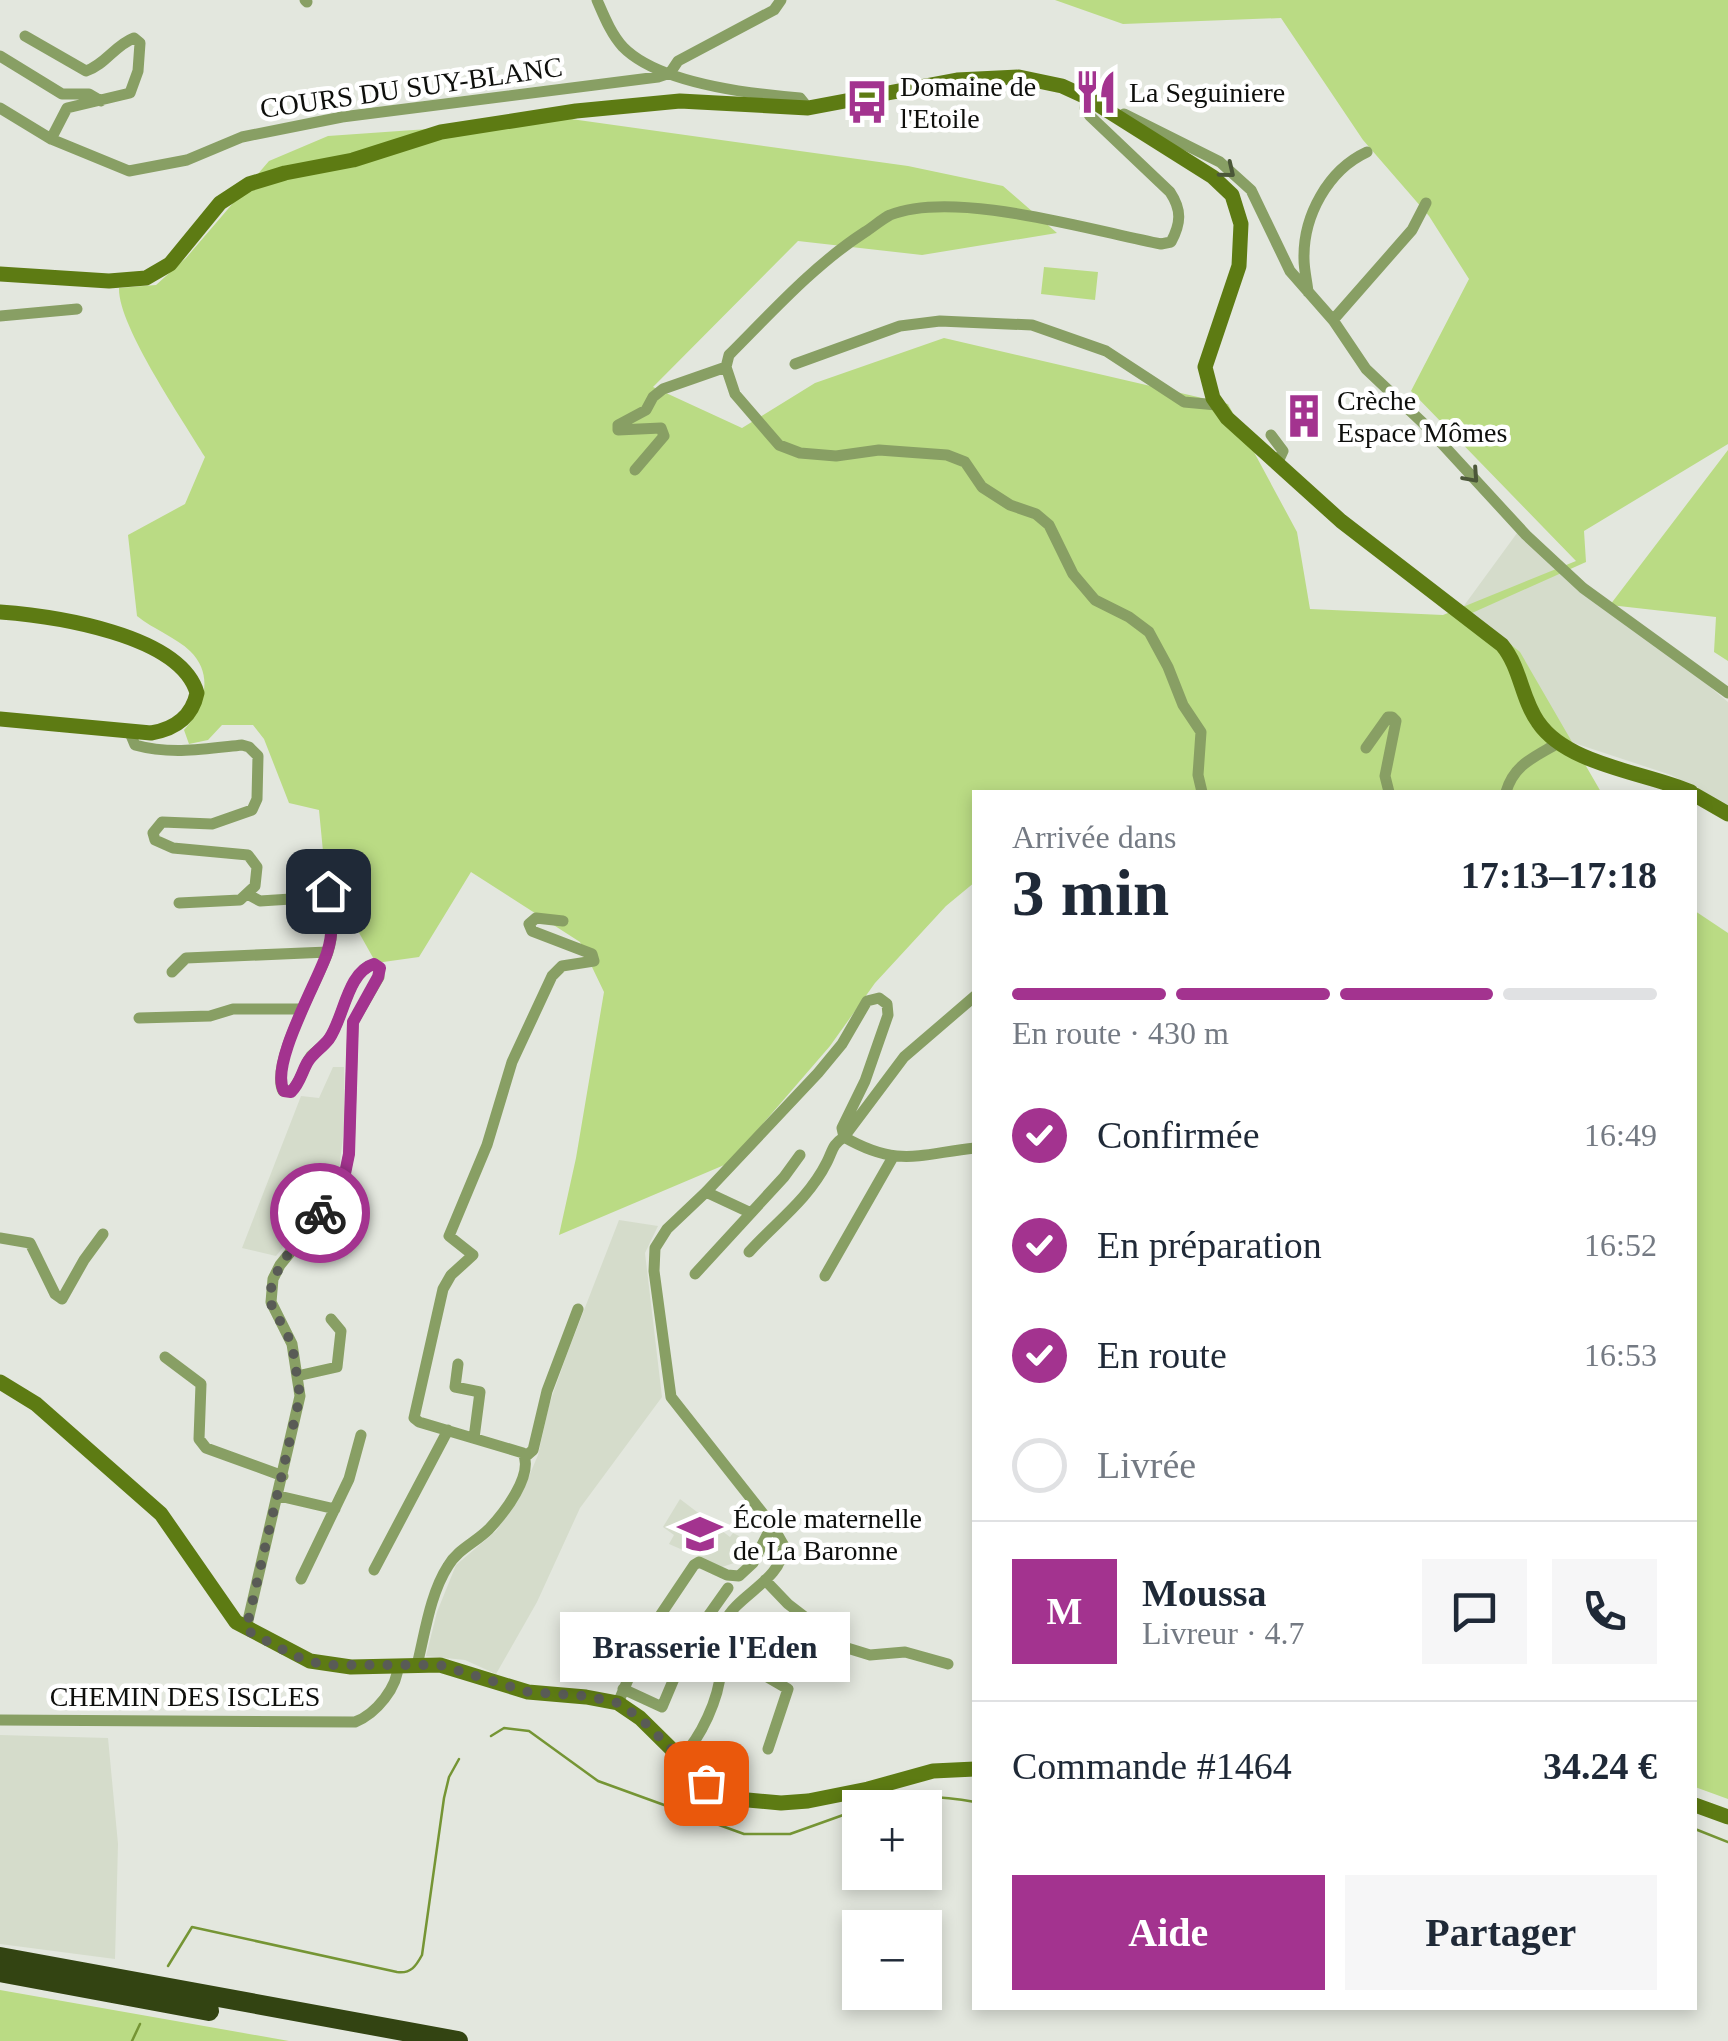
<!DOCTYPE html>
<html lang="fr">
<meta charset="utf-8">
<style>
:root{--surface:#fff;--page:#f6f6f7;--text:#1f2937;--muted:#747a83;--line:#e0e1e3;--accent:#a3338f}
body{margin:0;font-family:"Times New Roman",serif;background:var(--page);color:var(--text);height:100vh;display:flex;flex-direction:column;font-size:38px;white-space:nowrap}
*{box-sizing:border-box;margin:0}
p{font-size:32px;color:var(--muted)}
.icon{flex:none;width:55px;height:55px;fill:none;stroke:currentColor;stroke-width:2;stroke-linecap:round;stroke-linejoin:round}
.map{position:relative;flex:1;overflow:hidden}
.details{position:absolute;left:972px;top:790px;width:725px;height:1220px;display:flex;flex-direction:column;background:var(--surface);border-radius:0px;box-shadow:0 5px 15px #0003}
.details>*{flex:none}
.buttons{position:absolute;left:842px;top:1790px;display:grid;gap:20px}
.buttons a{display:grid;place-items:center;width:100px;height:100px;border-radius:0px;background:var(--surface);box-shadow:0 5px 15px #0003;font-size:50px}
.pin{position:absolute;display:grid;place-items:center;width:85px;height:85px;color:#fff;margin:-42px;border-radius:20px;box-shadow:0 5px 15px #0006}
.courier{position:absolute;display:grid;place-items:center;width:100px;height:100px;margin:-50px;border:8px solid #a3338f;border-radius:50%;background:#fff;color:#222;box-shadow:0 2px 12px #0007}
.bubble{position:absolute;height:70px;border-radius:0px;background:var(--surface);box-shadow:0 5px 15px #0003;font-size:32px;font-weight:700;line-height:70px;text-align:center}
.head em{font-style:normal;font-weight:700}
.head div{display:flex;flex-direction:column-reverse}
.head{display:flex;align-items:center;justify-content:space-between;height:170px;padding:0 40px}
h1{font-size:65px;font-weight:700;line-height:75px}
.bar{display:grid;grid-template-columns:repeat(4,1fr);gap:15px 10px;align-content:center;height:120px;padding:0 40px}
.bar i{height:12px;border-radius:8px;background:var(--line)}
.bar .current{background:var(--accent)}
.bar p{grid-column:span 4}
.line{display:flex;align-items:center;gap:25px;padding:0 40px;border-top:2px solid var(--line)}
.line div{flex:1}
.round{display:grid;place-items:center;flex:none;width:105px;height:105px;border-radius:0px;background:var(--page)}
ol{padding:0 40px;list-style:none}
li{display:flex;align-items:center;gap:30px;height:110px}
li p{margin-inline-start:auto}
li .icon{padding:10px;border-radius:50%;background:var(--accent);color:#fff;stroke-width:4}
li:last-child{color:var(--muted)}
li i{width:55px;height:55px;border:5px solid var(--line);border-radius:50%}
.cta{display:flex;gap:20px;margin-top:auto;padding:20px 40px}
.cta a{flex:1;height:115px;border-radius:0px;background:var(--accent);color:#fff;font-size:40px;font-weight:700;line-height:115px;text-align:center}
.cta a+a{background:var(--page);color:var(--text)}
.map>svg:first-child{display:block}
.built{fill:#d5dccb}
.green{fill:#badb84}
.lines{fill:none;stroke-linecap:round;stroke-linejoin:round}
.stream{stroke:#759534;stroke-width:2.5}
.street{stroke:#889f64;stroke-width:11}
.secondary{stroke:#5d7b13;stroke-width:15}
.highway{stroke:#334412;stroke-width:20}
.oneway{stroke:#4b5738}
.done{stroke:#595b56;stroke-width:10;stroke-dasharray:0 18}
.route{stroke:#a3338f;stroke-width:12}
.labels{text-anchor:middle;stroke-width:9;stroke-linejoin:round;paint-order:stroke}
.poi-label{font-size:28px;fill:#0e0f0c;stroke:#fff;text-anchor:start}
.street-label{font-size:28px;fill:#0e0f0c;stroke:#fff}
</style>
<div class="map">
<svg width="1728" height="2041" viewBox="0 0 1728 2041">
<rect width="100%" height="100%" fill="#e3e7de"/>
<!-- built -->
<path class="built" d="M1520,529L1728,702V805L1671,775L1562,739L1463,607Z
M333,1067H344L345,1118L338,1180L276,1256L242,1248L301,1096L319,1098Z
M619,1220L658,1226L645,1253L662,1397L580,1508L537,1602L496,1674L465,1660L426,1656L437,1612L456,1565L496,1531L521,1495L538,1455L549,1405L567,1354Z
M680,1499L730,1537L733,1533L749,1541L734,1563L722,1567L669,1544L674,1535L663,1527Z
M0,1735L108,1738L118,1844L115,1959L0,1944Z"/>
<!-- green -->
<path class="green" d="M1055,0H1728V444L1584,531L1586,562L1472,613L1520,652L1601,792H975V882L946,906L875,983L830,1046L729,1163L559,1235L576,1158L604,992L580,942L471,872L419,957L376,963L325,872L319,810L289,803L264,739L253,725H222L208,740L189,744L184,730C204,708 215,675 190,651C177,638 153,629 137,616L128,535L185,504L205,457C183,420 118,326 119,288L156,285L186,258L269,161L328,136L571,119L908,166L1003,186L1057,233L922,255L798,241L653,387L742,428L815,383L944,338L1228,404L1297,532L1310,609L1443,615L1576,561L1411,391L1469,279L1429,216L1363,140L1281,18L1123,24Z
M1044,267L1098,272L1095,300L1041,294Z
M1728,450V661L1714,652L1716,617L1610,605Z
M1695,911L1728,933V1799L1695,1787Z
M0,1990L289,2041H0Z"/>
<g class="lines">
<!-- stream -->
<path class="stream" d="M491,1736L504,1728L529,1731L598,1781L744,1834H790L860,1809
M864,1808C902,1794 936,1795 975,1802
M1695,1829L1728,1842
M168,1966L192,1927L397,1972C411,1974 416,1966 422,1955L444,1798L449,1777L459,1759
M132,2041L140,2024"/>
<!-- street -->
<path class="street" d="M305,0L307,2
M597,0C604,16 611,34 623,47C659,84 751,94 800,98L808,108
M25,36L86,71C105,65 115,45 134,38L140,43L138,71L130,93L67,108L51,139
M0,56L62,94H89L101,101
M1086,97L1085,108L1090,116L1170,192C1182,210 1181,223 1171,242L1161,244C1093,231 955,189 890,215C882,219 873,227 865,232C814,265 772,312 729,355L726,367L735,394L779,445L800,453L836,456L879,450L947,455L965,462L982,487L1010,505L1036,514L1049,525L1073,574L1095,600L1129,617L1149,632L1168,667L1183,705L1201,732L1198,775L1202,792
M0,108L51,139L129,171L187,160L242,137L342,117L658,77L670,73L678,61L774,10L781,0
M1124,114L1220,162L1251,190L1290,271L1333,320L1366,369L1423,423L1526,535L1583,588L1728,693
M1308,292C1307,281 1304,270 1304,259C1303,216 1328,170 1367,152
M0,316L77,309
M1333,320L1412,230L1426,203
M795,364L900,326L940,321L1032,325L1106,351L1184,402L1217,405
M1271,435L1283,451L1277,464
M635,470L664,436L661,428L618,430V425L646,410L653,397L663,389L726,367
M130,733L135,745C171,755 205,749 242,745L249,747L258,756L257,799L252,810L212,824L162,822L153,833L155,840L173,848L248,855L257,867L255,886L240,900L179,903
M1366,748L1388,717H1392L1396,721L1385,776L1389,792
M1506,792C1514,764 1535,757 1558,743
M249,895L260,901L291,899
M172,972L186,958L328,952
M139,1018L210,1016L233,1009H301
M706,1192L751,1213
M0,1238L30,1243L55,1294L62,1299L84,1260L103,1234
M749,1252C776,1222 808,1200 827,1162C833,1150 832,1145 844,1137L904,1057L975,996
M695,1274L784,1177L800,1155
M825,1276L893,1157
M165,1357L201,1384L199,1439L206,1448L283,1476
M458,1364L455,1387L480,1392L474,1438
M297,1376L337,1367L341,1331L331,1319
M525,1457L533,1450L547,1391L578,1309
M279,1496L335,1509
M374,1570L448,1430
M301,1579L349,1479L361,1435
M765,1580L788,1604L844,1647L870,1655L905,1652L948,1664
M246,1629L300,1396L292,1344L271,1302L273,1279L280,1265L342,1188L349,1154L353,1022L379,977V969L374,964C347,972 344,1018 329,1039C324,1046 317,1050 311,1056C303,1067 302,1081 291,1091H283C269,1065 318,981 328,952C337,924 329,895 323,867
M721,1655L735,1658L788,1689L768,1749
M417,1665C425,1633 430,1594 448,1566C458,1549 475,1543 489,1529C504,1513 534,1475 523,1453L419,1422L414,1418L443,1289L451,1275L473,1255L449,1236L487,1145L512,1062L552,976L562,966L594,961L592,954L532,931L529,924L536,918L563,921
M623,1689L662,1707L689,1643L728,1588
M618,1703L647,1635L694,1565L699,1562L727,1575L739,1576L753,1563L772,1525
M0,1720L355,1722C376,1714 398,1687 398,1665
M680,1759C701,1738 719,1699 721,1669C722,1655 718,1637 724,1623C738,1593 781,1582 784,1546L772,1525L671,1397L654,1271L655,1248L667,1229L706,1192L818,1073L842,1044L867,1001L879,998L887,1004L888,1015L865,1081L842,1128L844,1137C898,1168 919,1154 975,1148"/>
<!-- secondary -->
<path class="secondary" d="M0,274L109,281L146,278L170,264L220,203L249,184L285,173L353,160L441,132L576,111L680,101L808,108L957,80L1019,77L1062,86L1086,97L1213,177L1232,195L1241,224L1239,266L1205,367L1213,398L1227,418L1341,521L1502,645C1521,668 1521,698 1538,722C1567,765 1644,772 1691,792
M0,612C53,616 180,634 197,693C192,717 175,729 151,733L0,719
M1695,795L1728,814
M0,1382L36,1404L161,1514L236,1622L310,1661L351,1667L440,1665L528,1692L586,1697L618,1703L640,1718L706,1783L737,1799L781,1803L808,1801L868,1789L933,1771L975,1769
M1695,1805L1728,1817"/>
<!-- highway -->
<path class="highway" d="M0,1957L458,2041
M0,1972L209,2011"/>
</g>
<!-- one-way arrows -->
<defs><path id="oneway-chevron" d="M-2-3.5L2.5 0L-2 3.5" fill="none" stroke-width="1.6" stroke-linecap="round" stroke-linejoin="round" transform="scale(2.5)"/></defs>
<g class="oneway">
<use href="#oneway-chevron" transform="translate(1228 171) rotate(39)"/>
<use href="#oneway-chevron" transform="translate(1472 476) rotate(48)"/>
</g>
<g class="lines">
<!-- done -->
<path class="done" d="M320,1213L280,1265L270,1291V1302L292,1344L300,1396L246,1630L295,1656L323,1665H440L528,1692L586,1696L618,1703L640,1718L706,1783"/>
<!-- route -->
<path class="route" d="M320,1213L342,1188L349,1154L353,1022L378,977L380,968L374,964C347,972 344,1018 329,1039C322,1048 312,1054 307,1063C301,1074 300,1083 291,1092L284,1091C269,1065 318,981 327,953C334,932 332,912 328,891"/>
</g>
<!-- icons -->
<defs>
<g id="restaurant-bare" transform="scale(3.45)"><path d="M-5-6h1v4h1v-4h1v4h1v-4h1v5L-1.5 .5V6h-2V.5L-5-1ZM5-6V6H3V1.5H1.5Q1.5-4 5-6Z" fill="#a3338f" stroke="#fff" stroke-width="2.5" paint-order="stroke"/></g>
<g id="bus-bare" transform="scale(3.45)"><path d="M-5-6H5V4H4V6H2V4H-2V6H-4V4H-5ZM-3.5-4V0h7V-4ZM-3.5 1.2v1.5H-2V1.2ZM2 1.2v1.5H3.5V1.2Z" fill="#a3338f" stroke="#fff" stroke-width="2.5" paint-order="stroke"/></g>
<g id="building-bare" transform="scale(3.45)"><path d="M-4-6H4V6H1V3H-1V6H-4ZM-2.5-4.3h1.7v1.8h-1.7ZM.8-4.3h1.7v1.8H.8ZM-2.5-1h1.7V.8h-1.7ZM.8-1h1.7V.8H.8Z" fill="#a3338f" stroke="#fff" stroke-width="2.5" paint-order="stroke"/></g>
<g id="school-bare" transform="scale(3.45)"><path d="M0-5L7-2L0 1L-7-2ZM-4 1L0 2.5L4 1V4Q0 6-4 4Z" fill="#a3338f" stroke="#fff" stroke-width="2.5" paint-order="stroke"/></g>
</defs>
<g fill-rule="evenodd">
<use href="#restaurant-bare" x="1096" y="92"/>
<use href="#bus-bare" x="867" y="102"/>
<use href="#building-bare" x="1304" y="416"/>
<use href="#school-bare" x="700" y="1534"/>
</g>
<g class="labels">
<!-- poi labels -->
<g class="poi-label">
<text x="900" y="96">Domaine de<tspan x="900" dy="32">l'Etoile</tspan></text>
<text x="1129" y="102">La Seguiniere</text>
<text x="1337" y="410">Crèche<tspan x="1337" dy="32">Espace Mômes</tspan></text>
<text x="733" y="1528">École maternelle<tspan x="733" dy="32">de La Baronne</tspan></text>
</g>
<!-- street labels -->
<g class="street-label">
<text transform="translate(411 87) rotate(-8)" y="10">COURS DU SUY-BLANC</text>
<text x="185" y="1706">CHEMIN DES ISCLES</text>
</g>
</g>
</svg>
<div class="buttons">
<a>+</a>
<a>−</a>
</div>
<div class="pin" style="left:706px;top:1783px;background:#ea580c"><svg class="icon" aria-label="bag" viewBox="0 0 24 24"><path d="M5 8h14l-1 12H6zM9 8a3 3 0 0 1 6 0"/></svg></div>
<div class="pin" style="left:328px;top:891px;background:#1f2937"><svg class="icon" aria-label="home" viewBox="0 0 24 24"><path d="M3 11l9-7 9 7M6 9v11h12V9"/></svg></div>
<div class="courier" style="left:320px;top:1213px"><svg class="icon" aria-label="bike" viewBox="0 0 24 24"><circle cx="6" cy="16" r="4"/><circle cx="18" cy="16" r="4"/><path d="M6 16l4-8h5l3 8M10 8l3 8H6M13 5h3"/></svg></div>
<div class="bubble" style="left:560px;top:1612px;width:290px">Brasserie l'Eden</div>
<section class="details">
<div class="head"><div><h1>3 min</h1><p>Arrivée dans</p></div><em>17:13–17:18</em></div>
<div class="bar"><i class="current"></i><i class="current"></i><i class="current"></i><i></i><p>En route · 430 m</p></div>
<ol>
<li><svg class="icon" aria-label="check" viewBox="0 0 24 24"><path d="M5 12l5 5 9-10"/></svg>Confirmée<p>16:49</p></li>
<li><svg class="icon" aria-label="check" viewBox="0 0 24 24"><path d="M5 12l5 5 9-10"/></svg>En préparation<p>16:52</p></li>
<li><svg class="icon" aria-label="check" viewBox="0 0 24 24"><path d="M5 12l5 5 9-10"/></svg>En route<p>16:53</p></li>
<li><i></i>Livrée</li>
</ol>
<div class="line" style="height:180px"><b class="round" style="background:var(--accent);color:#fff">M</b><div><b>Moussa</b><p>Livreur · 4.7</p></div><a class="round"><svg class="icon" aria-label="chat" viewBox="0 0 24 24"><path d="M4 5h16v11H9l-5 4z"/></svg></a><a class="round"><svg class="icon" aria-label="phone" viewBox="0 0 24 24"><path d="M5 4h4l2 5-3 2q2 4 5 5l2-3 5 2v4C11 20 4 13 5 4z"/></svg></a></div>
<div class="line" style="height:130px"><div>Commande #1464</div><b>34.24 €</b></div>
<div class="cta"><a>Aide</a><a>Partager</a></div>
</section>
</div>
